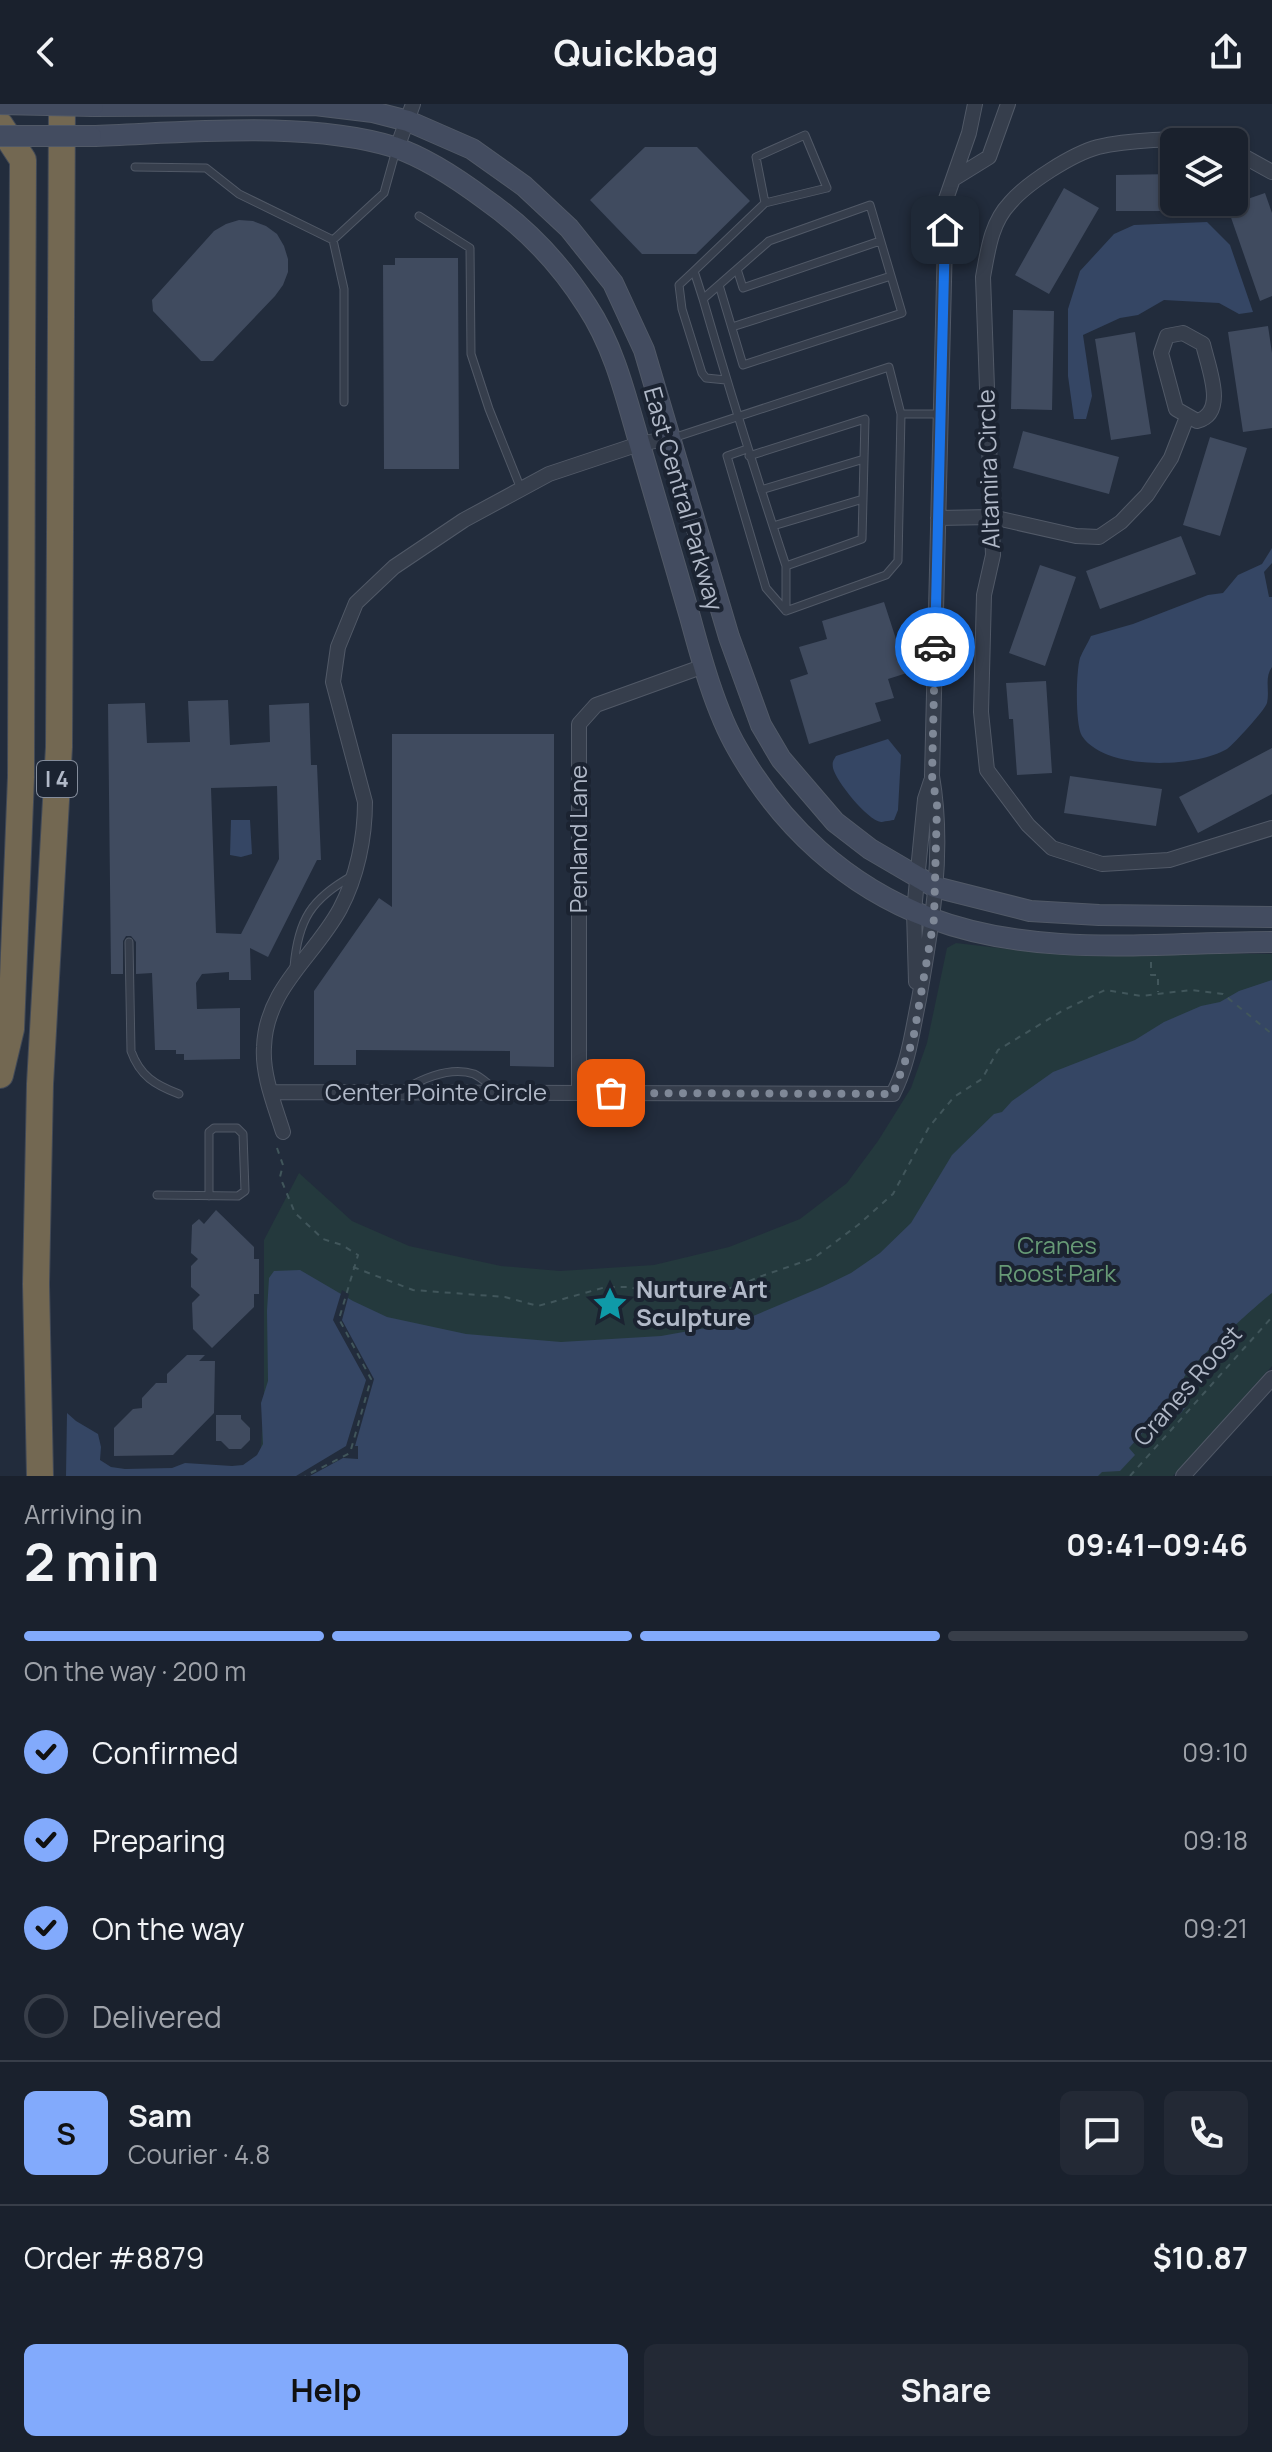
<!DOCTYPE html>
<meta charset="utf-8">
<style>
:root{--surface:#1a212d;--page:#232935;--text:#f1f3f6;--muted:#9fa3aa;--line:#383e49;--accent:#82aafc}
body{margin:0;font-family:Manrope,sans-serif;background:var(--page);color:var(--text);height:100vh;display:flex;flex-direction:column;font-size:30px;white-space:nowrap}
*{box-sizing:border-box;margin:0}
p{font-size:26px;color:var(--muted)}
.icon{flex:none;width:44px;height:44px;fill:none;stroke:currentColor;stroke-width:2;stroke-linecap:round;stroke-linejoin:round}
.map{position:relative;height:1372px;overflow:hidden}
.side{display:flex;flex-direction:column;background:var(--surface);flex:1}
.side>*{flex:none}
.controls{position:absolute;left:1160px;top:24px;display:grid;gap:16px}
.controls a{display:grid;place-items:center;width:88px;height:88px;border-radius:12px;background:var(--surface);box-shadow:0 2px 6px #0004,0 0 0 2px var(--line);font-size:40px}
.pin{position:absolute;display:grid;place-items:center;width:68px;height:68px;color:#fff;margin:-34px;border-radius:16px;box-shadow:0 4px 12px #0006}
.courier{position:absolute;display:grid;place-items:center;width:80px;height:80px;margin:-40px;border:6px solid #1a73e8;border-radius:50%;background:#fff;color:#222;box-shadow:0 2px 10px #0007}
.summary em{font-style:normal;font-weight:700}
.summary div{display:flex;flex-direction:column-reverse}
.summary{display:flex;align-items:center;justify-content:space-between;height:136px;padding:0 24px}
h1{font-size:52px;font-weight:700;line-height:60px}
.bar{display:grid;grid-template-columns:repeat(4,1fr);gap:12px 8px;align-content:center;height:96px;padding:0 24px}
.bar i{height:10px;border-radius:6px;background:var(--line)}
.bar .on{background:var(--accent)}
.bar p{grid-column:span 4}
.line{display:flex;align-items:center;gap:20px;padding:0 24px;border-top:2px solid var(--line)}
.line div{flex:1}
.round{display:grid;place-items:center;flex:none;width:84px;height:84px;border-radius:12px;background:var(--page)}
ol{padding:0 24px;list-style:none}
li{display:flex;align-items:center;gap:24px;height:88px}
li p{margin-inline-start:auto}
li .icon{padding:8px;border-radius:50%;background:var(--accent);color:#111;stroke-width:4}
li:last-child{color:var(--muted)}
li i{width:44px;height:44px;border:4px solid var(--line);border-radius:50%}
.button{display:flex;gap:16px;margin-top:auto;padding:16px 24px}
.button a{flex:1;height:92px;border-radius:12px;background:var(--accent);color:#111;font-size:32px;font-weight:700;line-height:92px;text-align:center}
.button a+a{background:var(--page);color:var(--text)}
header{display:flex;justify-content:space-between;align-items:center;height:104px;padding:0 24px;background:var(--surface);font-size:36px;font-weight:700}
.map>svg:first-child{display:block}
.green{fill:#24393d}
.water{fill:#354664}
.pier{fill:#222c3c}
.building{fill:#404b5f;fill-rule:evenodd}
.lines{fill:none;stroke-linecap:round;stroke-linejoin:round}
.lane-casing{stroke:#515967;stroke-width:9}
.street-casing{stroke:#515967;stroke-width:16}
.secondary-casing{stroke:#515967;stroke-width:22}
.highway-casing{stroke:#414957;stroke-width:28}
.path{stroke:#41565b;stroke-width:2;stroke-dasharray:6 6;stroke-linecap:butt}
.lane{stroke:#363e4c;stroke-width:7}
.street{stroke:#363e4c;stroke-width:14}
.secondary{stroke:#434c60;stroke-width:20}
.highway{stroke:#736852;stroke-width:26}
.secondary-bridge-casing{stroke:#515967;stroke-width:22;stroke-linecap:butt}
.secondary-bridge{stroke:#434c60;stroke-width:20}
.done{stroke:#7f8897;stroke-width:8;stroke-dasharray:0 14.4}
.route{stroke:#1a73e8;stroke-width:10}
.labels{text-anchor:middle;stroke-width:8;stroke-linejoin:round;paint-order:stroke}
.shield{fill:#1b2331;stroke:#848c9b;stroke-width:2}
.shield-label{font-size:22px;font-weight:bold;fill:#b1b9c8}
.street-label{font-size:24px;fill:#b1b9c8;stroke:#1b2331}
.park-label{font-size:24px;fill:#679a76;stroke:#1b2331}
.poi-label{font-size:24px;font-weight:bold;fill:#b1b9c8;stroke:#1b2331;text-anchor:start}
</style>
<header><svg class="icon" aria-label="back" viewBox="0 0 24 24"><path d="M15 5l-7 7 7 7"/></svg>Quickbag<svg class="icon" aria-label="share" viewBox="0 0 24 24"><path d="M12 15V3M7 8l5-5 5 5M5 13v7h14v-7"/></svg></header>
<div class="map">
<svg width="1272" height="1372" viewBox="0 0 1272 1372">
<rect width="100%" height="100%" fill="#222c3c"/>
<!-- green -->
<path class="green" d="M956,839L1034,848L1272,850V1262L1173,1372H255L261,1344L264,1290V1136L299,1069L352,1117L409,1142L501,1162L560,1167L654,1161L729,1143L800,1115L847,1079L878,1037L911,984L927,939L947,844Z"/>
<!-- water -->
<path class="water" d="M1207,118L1230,141L1253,208L1239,210L1219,199L1164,196L1138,211L1120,214L1083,231L1092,292L1086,315H1074L1068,272V205L1080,167L1114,130L1134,121Z
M1272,444V459L1264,468L1269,493H1272V563C1264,574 1270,586 1267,599C1265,606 1234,640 1227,645C1195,664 1105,667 1082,632C1075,621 1076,567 1080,554C1083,546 1088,539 1091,532L1133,520L1208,491L1223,489L1238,471L1262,460Z
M888,635L901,651L898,706L894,716C893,716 882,718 881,718C867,716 836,677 833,664C832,658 833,657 836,652Z
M231,716H250L252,750L241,753L230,751Z
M1272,876V1189C1262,1196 1188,1263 1184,1274C1181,1283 1185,1291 1190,1298L1181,1309L1146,1325L1129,1344L1135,1351L1120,1367L1102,1368L1098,1372H66L67,1309L76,1317L98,1330L101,1343L100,1356L111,1363L125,1365L172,1364L185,1359L232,1362L243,1361L257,1351L263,1340L261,1299L268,1277L267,1207L269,1174L274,1167L300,1166L353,1197L387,1213L466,1230L561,1238L661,1232L739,1218L822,1183L851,1169L880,1149L911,1119L952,1051L994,1010L1002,1008L1012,997L1053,968L1135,936L1164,918L1201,902L1220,898L1239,887Z"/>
<!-- pier -->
<path class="pier" d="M342,1186L349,1190L342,1216L374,1275L355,1342H358V1355L343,1354L310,1372H296L346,1342L366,1276L333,1216Z"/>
<!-- building -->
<path class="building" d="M645,43H697L750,97L696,150H642L590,96Z
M1174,70V107H1116V71Z
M1064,84L1099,104L1049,190L1015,171Z
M1265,89L1272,109V192L1260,197L1227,102Z
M239,116L253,117L266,122L277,130L284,142L288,155V168L283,181L275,192L213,257H201L153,207L152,196L214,127L226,120Z
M395,154H458L459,365H384L383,161H395Z
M1013,206L1054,207L1052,306L1011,305Z
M1268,222L1272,249V324L1243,328L1228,228Z
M1135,228L1151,330L1111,336L1095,235Z
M1023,327L1119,353L1109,390L1013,364Z
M1210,333L1247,344L1220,432L1183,421Z
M1181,432L1196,470L1100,505L1086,467Z
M1040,461L1076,473L1045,562L1009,549Z
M884,498L907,569L888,575L894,594L875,599L881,617L809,640L790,576L808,570L799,543L827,535L822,517Z
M1046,577L1052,669L1017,671L1013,615H1009L1006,579Z
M228,596L230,641L270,638L269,601L309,599L311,661H317L321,756H317L268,853L250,844L251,876H229V868L202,870L196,879L197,905L240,904V955L184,956V950H176V946H155L152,869L136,870V838L131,832H126L123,837V870H111L108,600L145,599L147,639L190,638L188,597ZM277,682L279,755L241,830L216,829L211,684Z
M392,630H554V963L510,962V947L356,946V961H314V887L379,794L392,803Z
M1272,644V690L1198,729L1179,693Z
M1070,672L1162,685L1156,722L1064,709Z
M216,1106L254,1143V1155H259V1190H254V1203L212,1244L193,1225L192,1199L200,1191L191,1183V1162L198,1155L191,1149L192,1121L199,1115L204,1120Z
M187,1251H205L199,1257H215L214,1309L173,1351L114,1352V1324L133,1305L142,1304V1294L156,1279H167V1270Z
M216,1311H241V1315L250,1324V1336L241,1345H229L221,1337H216Z"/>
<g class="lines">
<!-- lane casing -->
<g class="lane-casing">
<path id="lane" d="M135,63L206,64L239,90L333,136L384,89L396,46
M419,112L470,144L471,250L489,305L521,385
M333,136L344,185V298
M737,165L743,184L880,137
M694,167L679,181L682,205L702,269L706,274L726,276
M719,181L743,261L902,209L870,101L769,137L703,195C729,285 757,374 786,462L862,435L865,315L749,352
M703,195L694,167L765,99L756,53L805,31L827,84L765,99
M732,223L891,172
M673,334L889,263L901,310H940
M747,345L727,352L766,484L786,507
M761,386L864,355
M773,422L863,395
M786,462V507L886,471L898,457L901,310
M129,838L131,947C140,972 155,981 179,990
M294,863C298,816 311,795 352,772
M405,985C424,974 450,962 474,970C481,973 489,981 495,985
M157,1091L238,1092L245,1087L243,1030L237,1024H214L209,1028V1092"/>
</g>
<!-- street casing -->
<g class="street-casing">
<path id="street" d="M1208,38C1183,32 1123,37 1098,43C1072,50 1027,79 1010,99C991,119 988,146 983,173L993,451L984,491L981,608L987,666L1028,721L1052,744L1102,760L1169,756L1272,724
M397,44L413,0
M1234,47L1272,68
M955,74L989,53L1008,0
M1183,229L1203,240C1208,263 1228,309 1197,317L1176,305L1161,249L1167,232Z
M938,414L992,413L1076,432L1099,433L1121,418L1147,391L1171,354L1187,313
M916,878L914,807L925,695L931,677
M271,988L893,990C909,959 912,928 919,895C932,822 945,746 932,672L946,95L969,29L975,0
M579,989V620L596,601L704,562
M283,1028C275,1002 262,971 264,943C266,884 314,853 340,805C357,773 365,734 365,698L333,578L338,543L356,499L394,463L464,416L549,370L639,340L671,334
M1183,1372L1272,1274"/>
</g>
<!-- secondary casing -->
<g class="secondary-casing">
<path id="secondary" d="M93,2L315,1L373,8L408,17L472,45L524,82L569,124L613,179L644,246L729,533L761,621L781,655L835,718L870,745L935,783L1030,807L1099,811L1272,813
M91,32C183,29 306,16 394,43C427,54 458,75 486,96C526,124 561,161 587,202C616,246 627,298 642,348C658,403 674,458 690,513C701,554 716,608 737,644C781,722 846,782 930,814C1038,855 1159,838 1272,838"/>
</g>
<!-- highway casing -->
<g class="highway-casing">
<path id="highway" d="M0,21L23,56L22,267L21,673L11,925L0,971
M40,1372L36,1180L40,980L59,643L62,0"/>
</g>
<!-- path -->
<path class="path" d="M1151,858V871H1158V888
M277,1044L283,1061L280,1073L295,1109L323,1135L342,1141L358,1151L339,1215L371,1275L350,1349L305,1372
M353,1163L413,1186L505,1193L538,1202L606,1183H628L678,1193L698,1192L739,1182L756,1174L814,1154L858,1121L893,1090L929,1023L954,993L982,975L998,946L1062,907L1105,886L1141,892L1191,886L1223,890L1272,930
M601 1201a9 9 0 1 1 18 0a9 9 0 1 1-18 0Z
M1130,1372L1272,1213"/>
<!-- lane -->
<use href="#lane" class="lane"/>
<!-- street -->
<use href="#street" class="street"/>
<!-- secondary -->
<use href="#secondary" class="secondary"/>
<!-- highway -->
<use href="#highway" class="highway"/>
<!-- secondary-bridge casing -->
<g class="secondary-bridge-casing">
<path id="secondary-bridge" d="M0,0L93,2
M0,32H91"/>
</g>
<!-- secondary-bridge -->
<use href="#secondary-bridge" class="secondary-bridge"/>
</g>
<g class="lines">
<!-- done -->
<path class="done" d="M611,989L893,990L913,936L934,815L937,701L932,672L935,543"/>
<!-- route -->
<path class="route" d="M935,543L945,126"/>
</g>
<!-- icons -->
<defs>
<g id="sight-bare" transform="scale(2.76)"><path d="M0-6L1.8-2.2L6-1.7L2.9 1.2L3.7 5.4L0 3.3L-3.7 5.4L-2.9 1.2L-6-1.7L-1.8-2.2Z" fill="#0f9aa8" stroke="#1b2331" stroke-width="2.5" paint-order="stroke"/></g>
</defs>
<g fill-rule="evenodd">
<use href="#sight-bare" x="610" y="1200"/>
</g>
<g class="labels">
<!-- shield labels -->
<rect class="shield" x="37" y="657" width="40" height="36" rx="6"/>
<g class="shield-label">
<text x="57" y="683">I 4</text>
</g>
<!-- street labels -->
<g class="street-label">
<text transform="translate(989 365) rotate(-92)" y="8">Altamira Circle</text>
<text transform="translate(683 395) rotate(74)" y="8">East Central Parkway</text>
<text transform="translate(579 735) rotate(-90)" y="8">Penland Lane</text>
<text x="436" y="997">Center Pointe Circle</text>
<text transform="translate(1188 1282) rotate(-49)" y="8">Cranes Roost</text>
</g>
<!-- park labels -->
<g class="park-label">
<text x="1057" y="1150">Cranes<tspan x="1057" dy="28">Roost Park</tspan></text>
</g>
<!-- poi labels -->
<g class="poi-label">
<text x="636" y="1194">Nurture Art<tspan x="636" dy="28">Sculpture</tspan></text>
</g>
</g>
</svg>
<div class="controls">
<a><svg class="icon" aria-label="layers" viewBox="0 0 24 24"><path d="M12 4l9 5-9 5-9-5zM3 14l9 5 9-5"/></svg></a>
</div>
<div class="pin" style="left:611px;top:989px;background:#ea580c"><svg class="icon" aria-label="bag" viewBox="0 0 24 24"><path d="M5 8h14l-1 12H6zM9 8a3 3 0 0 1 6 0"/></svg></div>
<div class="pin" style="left:945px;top:126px;background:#1f2937"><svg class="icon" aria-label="home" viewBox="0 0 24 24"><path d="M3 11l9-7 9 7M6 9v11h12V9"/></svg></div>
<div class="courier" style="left:935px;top:543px"><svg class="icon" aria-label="car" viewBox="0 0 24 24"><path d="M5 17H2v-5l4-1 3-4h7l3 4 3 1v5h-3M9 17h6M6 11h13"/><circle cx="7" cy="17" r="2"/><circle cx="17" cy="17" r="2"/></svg></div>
</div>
<section class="side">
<div class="summary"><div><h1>2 min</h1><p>Arriving in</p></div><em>09:41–09:46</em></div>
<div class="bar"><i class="on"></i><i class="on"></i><i class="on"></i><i></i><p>On the way · 200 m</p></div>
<ol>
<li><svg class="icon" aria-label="check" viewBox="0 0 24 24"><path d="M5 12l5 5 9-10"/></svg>Confirmed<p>09:10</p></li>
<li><svg class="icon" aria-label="check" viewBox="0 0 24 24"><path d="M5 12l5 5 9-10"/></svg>Preparing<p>09:18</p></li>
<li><svg class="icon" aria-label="check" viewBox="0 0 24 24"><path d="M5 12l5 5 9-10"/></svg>On the way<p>09:21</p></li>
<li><i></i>Delivered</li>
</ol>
<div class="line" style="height:144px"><b class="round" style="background:var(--accent);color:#111">S</b><div><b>Sam</b><p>Courier · 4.8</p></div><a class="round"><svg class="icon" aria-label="chat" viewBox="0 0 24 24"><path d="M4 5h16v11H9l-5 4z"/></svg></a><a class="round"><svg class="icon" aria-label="phone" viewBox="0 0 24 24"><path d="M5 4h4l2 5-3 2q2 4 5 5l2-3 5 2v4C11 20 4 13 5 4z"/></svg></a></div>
<div class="line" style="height:104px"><div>Order #8879</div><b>$10.87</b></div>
<div class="button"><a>Help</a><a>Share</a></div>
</section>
